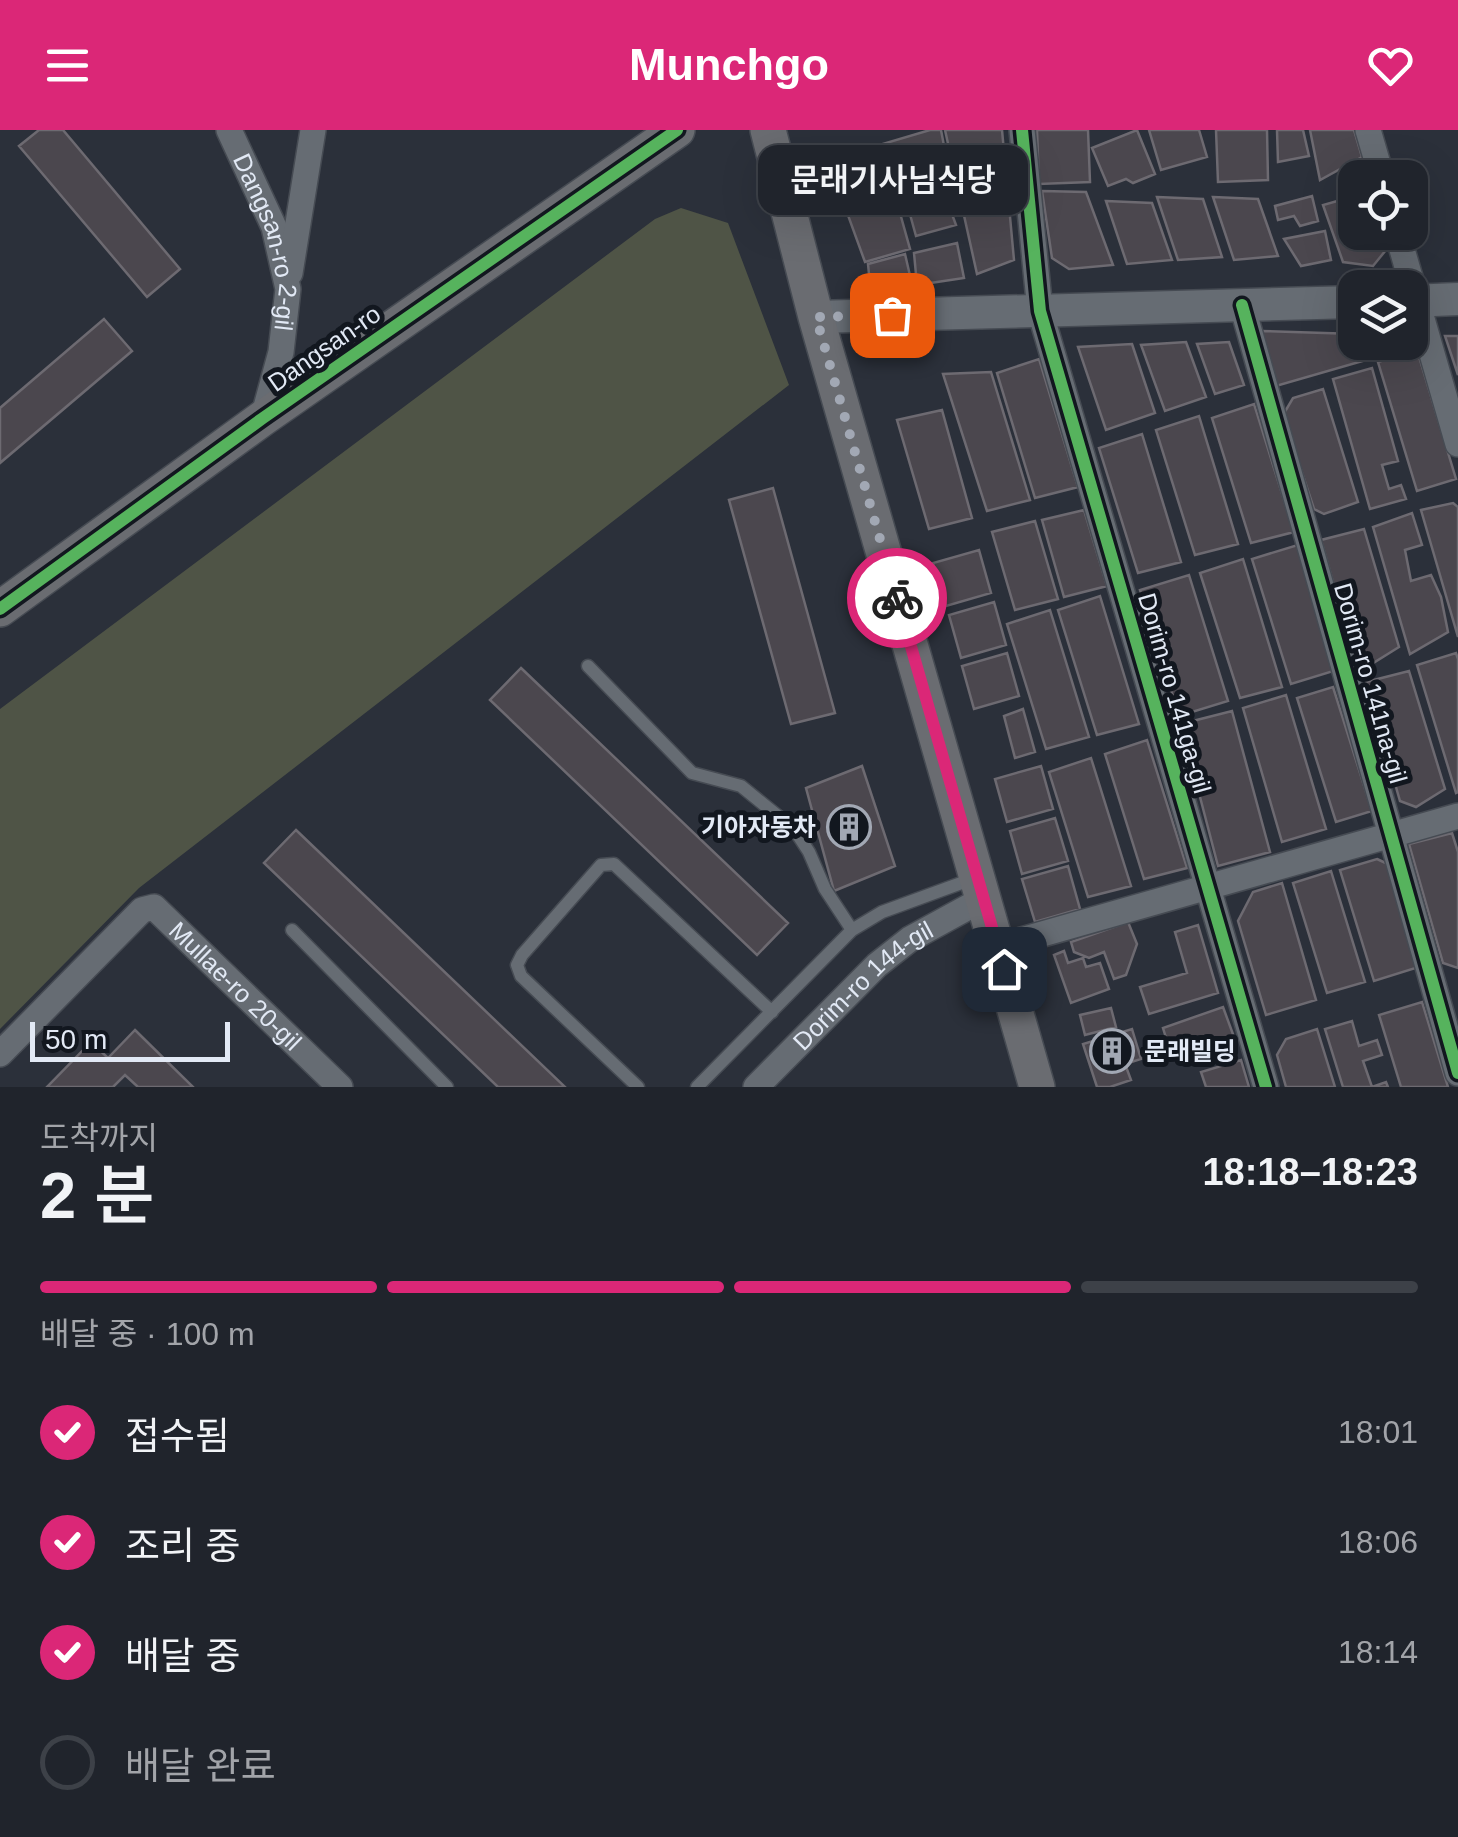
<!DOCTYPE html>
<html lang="ko">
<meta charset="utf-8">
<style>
:root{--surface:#20242c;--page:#2d3038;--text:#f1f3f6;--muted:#a2a4a9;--line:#3d4148;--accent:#db2777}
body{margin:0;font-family:Arial,"Noto Sans KR",sans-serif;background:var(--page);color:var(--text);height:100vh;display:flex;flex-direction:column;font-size:38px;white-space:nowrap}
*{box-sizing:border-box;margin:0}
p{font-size:32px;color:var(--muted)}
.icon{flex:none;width:55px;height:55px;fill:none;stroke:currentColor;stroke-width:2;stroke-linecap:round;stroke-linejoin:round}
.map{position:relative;height:957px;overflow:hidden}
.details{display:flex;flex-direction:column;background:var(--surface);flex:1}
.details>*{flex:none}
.tools{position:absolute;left:1338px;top:30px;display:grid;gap:20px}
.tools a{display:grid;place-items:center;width:90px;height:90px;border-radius:20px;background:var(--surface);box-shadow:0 10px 40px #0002,0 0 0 2px var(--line);font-size:50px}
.scale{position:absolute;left:30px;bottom:25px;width:200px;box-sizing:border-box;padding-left:10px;border:5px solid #e2e9f5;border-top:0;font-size:28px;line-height:35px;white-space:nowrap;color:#e2e9f5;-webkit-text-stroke:8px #12171f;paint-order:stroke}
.pin{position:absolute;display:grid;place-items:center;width:85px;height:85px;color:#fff;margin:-42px;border-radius:20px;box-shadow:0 5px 15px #0006}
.courier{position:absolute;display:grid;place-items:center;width:100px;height:100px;margin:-50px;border:8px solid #db2777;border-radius:50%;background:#fff;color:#222;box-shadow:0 2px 12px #0007}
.bubble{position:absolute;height:70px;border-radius:20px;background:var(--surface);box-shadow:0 10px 40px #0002,0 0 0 2px var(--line);font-size:32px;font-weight:600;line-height:70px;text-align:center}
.summary em{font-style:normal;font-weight:600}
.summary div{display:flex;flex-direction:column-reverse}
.summary{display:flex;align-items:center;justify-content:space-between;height:170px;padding:0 40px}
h1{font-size:65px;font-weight:600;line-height:75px}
.bar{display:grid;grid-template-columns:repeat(4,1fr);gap:15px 10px;align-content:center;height:120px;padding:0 40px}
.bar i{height:12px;border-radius:8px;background:var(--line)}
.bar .current{background:var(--accent)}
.bar p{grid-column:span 4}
ol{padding:0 40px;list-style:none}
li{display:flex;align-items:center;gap:30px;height:110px}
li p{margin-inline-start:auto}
li .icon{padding:10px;border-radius:50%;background:var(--accent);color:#fff;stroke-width:4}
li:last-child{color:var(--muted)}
li i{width:55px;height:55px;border:5px solid var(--line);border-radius:50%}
header{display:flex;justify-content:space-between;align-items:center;height:130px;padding:0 40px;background:var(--accent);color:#fff;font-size:45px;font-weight:600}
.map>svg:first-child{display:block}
.green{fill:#4f5446}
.building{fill:#4b474e;stroke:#6d6a71;stroke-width:2.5}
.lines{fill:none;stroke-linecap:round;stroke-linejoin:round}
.service-casing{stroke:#464b53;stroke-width:15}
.minor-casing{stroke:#464b53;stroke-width:28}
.tertiary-casing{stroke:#464b53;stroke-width:35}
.secondary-casing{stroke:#464b53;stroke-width:38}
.service{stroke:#666c73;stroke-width:12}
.minor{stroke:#666c73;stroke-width:25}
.tertiary{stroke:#666c73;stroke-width:32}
.secondary{stroke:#6a6c71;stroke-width:35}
.cycleway-casing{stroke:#12171f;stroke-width:19}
.cycleway{stroke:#56b35d;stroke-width:12}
.done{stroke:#a2a8b4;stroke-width:10;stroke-dasharray:0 18}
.route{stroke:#db2777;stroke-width:12}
.labels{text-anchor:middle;stroke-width:10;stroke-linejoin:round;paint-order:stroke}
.street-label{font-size:25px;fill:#e2e9f5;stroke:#12171f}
.poi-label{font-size:25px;font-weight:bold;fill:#e2e9f5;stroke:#12171f;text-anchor:end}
</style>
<header><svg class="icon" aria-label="menu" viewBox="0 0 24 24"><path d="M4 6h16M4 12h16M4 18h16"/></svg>Munchgo<svg class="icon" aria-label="heart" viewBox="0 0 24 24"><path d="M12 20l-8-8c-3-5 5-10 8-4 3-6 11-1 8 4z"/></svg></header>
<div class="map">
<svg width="1458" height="957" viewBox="0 0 1458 957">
<rect width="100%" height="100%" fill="#2b303a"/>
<!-- green -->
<path class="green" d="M681,78L728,93L789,255L139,758L0,899V579L655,89Z"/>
<!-- building -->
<path class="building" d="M39,0H63L180,139L147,167L19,16Z
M930,0H941L949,42L876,65L866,26L879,15Z
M945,0H1002L1014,130L977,144Z
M1037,0H1088L1090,52L1039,54Z
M1137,0L1155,44L1133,53L1126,49L1108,56L1092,18Z
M1149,0H1199L1207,27L1161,40Z
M1216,0H1267L1268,50L1218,52Z
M1277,0H1303L1309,26L1278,32Z
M1310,0H1354L1362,27L1320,50Z
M858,46L869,80L898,76L910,119L865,132L837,55Z
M943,60L956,95L916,106L906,70Z
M1042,61L1086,62L1113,135L1069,139L1052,128Z
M1312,66L1318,91L1300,96L1294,86L1278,90L1275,76Z
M1355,66V102H1381L1386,120L1373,136L1343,132L1323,75Z
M1157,67L1203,69L1222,127L1178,130Z
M1213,67L1258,69L1278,126L1234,130Z
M1106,71L1152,73L1172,130L1127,134Z
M1325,101L1331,130L1301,136L1284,109Z
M957,113L964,148L917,155L914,123Z
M905,124L911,150L887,156L869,144L868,134Z
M104,189L132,221L0,333V278Z
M1262,201L1355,204V212H1410L1411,206V217L1276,256Z
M1445,206H1458V245Z
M1186,212L1206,267L1165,281L1141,215Z
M1229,212L1244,255L1215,264L1197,214Z
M1132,214L1155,283L1106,300L1078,217Z
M1417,220L1456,349L1417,361L1378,232Z
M1039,229L1078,357L1035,368L997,243Z
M1372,238L1398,331L1382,335L1389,359L1401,355L1406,369L1370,379L1333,249Z
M991,242L1030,370L987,381L943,244Z
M1323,259L1358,372L1324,384L1314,379L1283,285L1293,268Z
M1254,274L1294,402L1251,413L1212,288Z
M942,280L972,388L929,399L897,290Z
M1199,286L1238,414L1195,425L1156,300Z
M1142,304L1181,432L1138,443L1099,318Z
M773,358L835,583L791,594L729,370Z
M1453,373L1458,377V507L1421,380Z
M1084,380L1107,456L1064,467L1042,390Z
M1412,383L1422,415L1405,420L1411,451L1431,445L1441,467L1448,502L1410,524L1373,397Z
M1035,391L1058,469L1015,480L992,402Z
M1364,399L1399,517L1370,535L1355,529L1321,410Z
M1301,414L1340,539L1291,554L1252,429Z
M979,420L991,463L946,476L933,433Z
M1243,429L1282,557L1240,568L1200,443Z
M1189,445L1228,571L1179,586L1140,460Z
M1100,466L1139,594L1097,605L1058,480Z
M994,472L1006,515L961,528L949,485Z
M1050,480L1089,607L1046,619L1007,494Z
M1007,523L1019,566L974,579L962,536Z
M1456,523L1458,529V662L1456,663L1417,535Z
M521,538L788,793L757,825L490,570Z
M1409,541L1445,659L1416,677L1400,671L1366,552Z
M1333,557L1372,681L1336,692L1297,568Z
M1286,565L1326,699L1282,712L1243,578Z
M1023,579L1035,622L1015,628L1004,586Z
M1232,581L1270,722L1218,736L1181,594Z
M1147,610L1187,738L1144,749L1105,624Z
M1091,628L1131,756L1088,767L1049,642Z
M862,636L895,736L834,761L806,658Z
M1041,636L1053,679L1007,692L995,649Z
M1055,688L1068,731L1022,744L1010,701Z
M296,700L565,957H498L264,733Z
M1452,703L1458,722V838L1443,833L1409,714Z
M1377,729L1392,736L1422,836L1374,851L1340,740Z
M1068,736L1080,779L1035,792L1022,749Z
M1331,741L1365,852L1327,863L1293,753Z
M1282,753L1316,870L1266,885L1238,791L1253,762Z
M1128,792L1137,814L1126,845L1114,849L1104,822L1089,828L1074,822L1071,812Z
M1198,795L1218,863L1149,884L1140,857L1187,843L1175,802Z
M1064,821L1068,833L1083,828L1086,837L1100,833L1109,859L1071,873L1054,825Z
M1422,872L1448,957H1401L1379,885Z
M1223,877L1234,907L1172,927L1163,898Z
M1111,878L1116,897L1085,905L1080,885Z
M1352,891L1359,916L1377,910L1382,925L1363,931L1372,957L1386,952L1388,957H1343L1325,899Z
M1132,899L1141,929L1125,934L1131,950L1110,957H1097L1083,914Z
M1317,899L1335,957H1286L1277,925L1286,909Z
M135,900L193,957H138L125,945L113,957H47L91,912L108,928Z
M1241,930L1249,957H1206L1201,942Z"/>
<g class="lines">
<!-- service casing -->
<g class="service-casing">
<path id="service" d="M588,536L692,643L741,656L794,699L809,722L825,759L852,800
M292,800L447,957
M638,957L521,846L517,835L522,825L601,735L614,734L772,882
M697,957L852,800L882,782L975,748"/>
</g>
<!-- minor casing -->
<g class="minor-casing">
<g id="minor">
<path id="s1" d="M229,0L274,97L288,159L281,222L263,288"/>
<path d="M1022,0L1040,181L1266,957"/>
<path d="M1368,0L1382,48"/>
<path d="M1397,102L1458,314"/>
<path d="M290,143L313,0"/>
<path d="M1242,175L1458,943"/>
<path d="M997,817L1458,686"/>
<path id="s2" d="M0,924L142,780L154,777L340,957"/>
<path id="s3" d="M756,957L877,835L910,809L983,769"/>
</g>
</g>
<!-- tertiary casing -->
<g class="tertiary-casing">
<path id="tertiary" d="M1410,171L1458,169
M816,187L1355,172"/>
</g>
<!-- secondary casing -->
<g class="secondary-casing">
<path id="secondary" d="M768,0L816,187L1037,957
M0,479L263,288L677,0"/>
</g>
<!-- service -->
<use href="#service" class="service"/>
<!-- minor -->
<use href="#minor" class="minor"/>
<!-- tertiary -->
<use href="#tertiary" class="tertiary"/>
<!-- secondary -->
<use href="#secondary" class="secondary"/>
<!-- cycleway casing -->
<g class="cycleway-casing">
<path id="cycleway" d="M1022,0L1040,181L1266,957
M1242,175L1458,943
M0,479L263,288L677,0"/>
</g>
<!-- cycleway -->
<use href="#cycleway" class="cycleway"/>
</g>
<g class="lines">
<!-- done -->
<path class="done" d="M892,185L816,187L897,468"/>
<!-- route -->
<path class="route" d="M897,468L1004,839"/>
</g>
<!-- icons -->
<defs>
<g id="building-ring" transform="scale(2.25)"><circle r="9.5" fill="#12171f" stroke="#a2a8b4" stroke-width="1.5"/><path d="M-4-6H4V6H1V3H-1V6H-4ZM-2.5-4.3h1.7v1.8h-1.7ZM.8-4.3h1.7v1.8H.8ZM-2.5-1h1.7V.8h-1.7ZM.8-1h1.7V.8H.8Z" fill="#a2a8b4"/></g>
</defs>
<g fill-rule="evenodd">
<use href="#building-ring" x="849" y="697"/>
<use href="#building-ring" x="1112" y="921"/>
</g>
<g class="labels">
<!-- street labels -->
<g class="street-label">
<text dy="9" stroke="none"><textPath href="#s1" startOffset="120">Dangsan-ro 2-gil</textPath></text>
<text transform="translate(324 218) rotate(-35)" y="9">Dangsan-ro</text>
<text transform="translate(1371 553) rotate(74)" y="9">Dorim-ro 141na-gil</text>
<text transform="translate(1175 563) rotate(74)" y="9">Dorim-ro 141ga-gil</text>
<text dy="9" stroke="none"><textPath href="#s2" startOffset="328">Mullae-ro 20-gil</textPath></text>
<text dy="9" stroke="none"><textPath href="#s3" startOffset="148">Dorim-ro 144-gil</textPath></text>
</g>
<!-- poi labels -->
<g class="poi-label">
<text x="816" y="706">기아자동차</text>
<text x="1144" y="930" text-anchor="start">문래빌딩</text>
</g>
</g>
</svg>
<div class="tools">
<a><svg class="icon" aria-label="locate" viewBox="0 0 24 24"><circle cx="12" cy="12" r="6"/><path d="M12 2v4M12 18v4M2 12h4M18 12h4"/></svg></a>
<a><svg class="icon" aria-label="layers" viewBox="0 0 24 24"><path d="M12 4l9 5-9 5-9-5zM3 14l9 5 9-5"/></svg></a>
</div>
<div class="scale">50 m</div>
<div class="pin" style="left:892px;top:185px;background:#ea580c"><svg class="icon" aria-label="bag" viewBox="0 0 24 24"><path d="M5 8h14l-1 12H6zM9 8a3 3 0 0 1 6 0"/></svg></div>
<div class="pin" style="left:1004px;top:839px;background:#1f2937"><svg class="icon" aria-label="home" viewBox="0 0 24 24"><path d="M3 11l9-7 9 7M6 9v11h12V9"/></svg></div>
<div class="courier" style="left:897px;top:468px"><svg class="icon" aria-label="bike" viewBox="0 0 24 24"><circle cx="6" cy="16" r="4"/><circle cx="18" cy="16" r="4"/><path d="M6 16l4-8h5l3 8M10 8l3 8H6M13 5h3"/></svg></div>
<div class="bubble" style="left:758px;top:15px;width:270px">문래기사님식당</div>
</div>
<section class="details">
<div class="summary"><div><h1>2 분</h1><p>도착까지</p></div><em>18:18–18:23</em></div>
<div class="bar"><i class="current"></i><i class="current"></i><i class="current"></i><i></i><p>배달 중 · 100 m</p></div>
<ol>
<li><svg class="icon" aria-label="check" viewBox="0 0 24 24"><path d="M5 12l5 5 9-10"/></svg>접수됨<p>18:01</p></li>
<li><svg class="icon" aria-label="check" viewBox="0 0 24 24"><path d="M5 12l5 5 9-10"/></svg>조리 중<p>18:06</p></li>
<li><svg class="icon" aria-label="check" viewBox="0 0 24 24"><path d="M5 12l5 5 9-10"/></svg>배달 중<p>18:14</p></li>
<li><i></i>배달 완료</li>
</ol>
</section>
